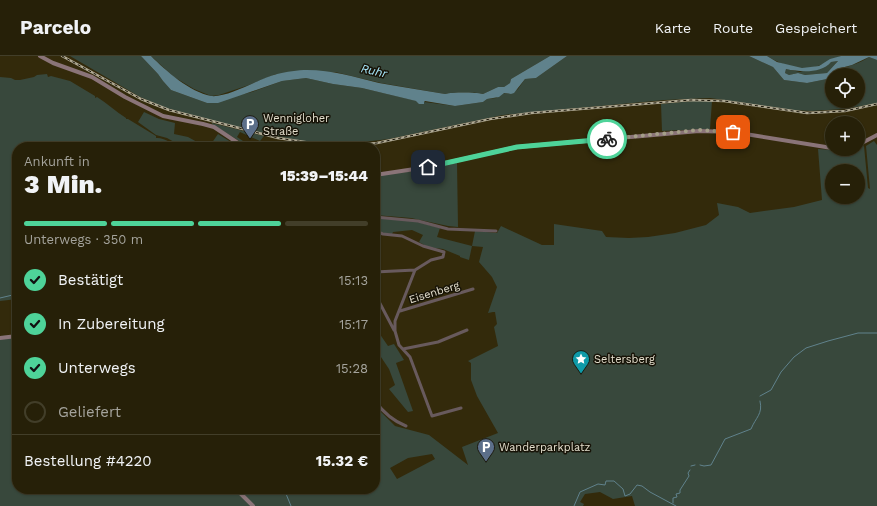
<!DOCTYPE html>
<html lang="de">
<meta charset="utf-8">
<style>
:root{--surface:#262008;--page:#322d16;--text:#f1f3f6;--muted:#a4a39c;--line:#423e29;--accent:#4ed399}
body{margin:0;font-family:"Work Sans",sans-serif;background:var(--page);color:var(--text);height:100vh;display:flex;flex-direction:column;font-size:15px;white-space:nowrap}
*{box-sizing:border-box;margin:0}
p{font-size:13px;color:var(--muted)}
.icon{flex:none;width:22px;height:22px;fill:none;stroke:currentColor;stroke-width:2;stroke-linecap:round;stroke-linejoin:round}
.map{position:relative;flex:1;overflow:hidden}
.panel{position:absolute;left:12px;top:86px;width:368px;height:352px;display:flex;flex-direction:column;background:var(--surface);border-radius:16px;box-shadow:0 1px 3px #0004,0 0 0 1px var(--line)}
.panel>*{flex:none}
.controls{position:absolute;left:825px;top:12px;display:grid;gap:8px}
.controls a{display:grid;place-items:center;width:40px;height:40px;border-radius:50%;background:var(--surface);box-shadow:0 1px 3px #0004,0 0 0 1px var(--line);font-size:20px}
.pin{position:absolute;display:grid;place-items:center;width:34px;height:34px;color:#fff;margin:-17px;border-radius:8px;box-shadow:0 2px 6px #0006}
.courier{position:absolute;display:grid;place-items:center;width:40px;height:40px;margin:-20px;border:3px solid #4ed399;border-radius:50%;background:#fff;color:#222;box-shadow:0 1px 5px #0007}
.summary em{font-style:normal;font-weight:800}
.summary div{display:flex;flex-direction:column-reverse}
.summary{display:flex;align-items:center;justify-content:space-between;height:68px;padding:0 12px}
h1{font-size:26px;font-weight:800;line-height:30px}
.bar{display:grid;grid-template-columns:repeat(4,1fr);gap:6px 4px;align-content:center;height:48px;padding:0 12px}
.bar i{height:5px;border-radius:3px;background:var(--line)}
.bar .selected{background:var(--accent)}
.bar p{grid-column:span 4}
.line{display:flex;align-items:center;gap:10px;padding:0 12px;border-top:1px solid var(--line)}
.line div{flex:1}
ol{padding:0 12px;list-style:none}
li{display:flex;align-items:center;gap:12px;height:44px}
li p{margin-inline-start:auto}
li .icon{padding:4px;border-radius:50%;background:var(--accent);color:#111;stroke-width:4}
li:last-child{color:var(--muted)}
li i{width:22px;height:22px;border:2px solid var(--line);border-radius:50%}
header{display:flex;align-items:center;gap:24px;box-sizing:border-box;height:56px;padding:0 20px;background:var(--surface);border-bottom:1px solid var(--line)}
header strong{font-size:19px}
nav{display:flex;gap:22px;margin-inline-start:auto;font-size:14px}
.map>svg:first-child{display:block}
.green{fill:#38483c;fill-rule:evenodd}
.water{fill:#60828c;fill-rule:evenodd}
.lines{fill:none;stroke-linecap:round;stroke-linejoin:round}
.stream{stroke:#60828c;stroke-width:1}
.street{stroke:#685a5d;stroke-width:3}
.secondary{stroke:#8a7478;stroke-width:4}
.rail-casing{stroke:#afa994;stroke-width:2.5}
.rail{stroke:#171307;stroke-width:1;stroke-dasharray:3;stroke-linecap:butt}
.done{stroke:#a59f89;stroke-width:4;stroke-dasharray:0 7.2}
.route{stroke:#4ed399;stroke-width:5}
.labels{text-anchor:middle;stroke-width:3;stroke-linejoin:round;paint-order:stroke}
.poi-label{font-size:11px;fill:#e3decd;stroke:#171307;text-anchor:start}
.street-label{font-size:11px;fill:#e3decd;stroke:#171307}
.water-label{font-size:12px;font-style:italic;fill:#a8e9fe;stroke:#171307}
</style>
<header>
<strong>Parcelo</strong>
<nav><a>Karte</a><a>Route</a><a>Gespeichert</a></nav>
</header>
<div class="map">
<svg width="877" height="450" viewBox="0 0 877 450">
<rect width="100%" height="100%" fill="#332a0b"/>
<!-- green -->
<path class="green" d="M70,0H141L158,18L163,25L171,34L207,47L252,36L282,25L306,22L333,28L362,32L417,45L455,50L483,46L487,43L496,42L503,37L511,38L518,33L525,23L536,22L567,0H749L773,11L784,24L807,27L832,22V45H858V19H837V13C848,11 860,7 869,1L877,4V47L845,53L811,55L793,54L710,42L665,44L503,59L389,83L363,86L331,88L307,86L265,78L166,52L140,41Z
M151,0H550L511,23L510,27L504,31H498L483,38C475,36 453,36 445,38L381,27L335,16L276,18L249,29L219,39L211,40L194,33L174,21Z
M767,0H841C833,3 826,7 818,10C800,16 782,9 767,0Z
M838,5L827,17L805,19L798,17L789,19L785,17L786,13L800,16L831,6Z
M47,18L48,21L51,20L70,25L95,40V42L97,41C107,47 116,56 126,62V63H128L156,80V82C163,81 172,87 179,91H17V243L0,245V21L11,22L15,24H20L34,21L37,19Z
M693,45H712L710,73L662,75L661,48Z
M144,56L159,63L175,67L174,78L188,81L206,91H183L167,82L156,79L138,66Z
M212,67L264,80L260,85L240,76L237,81L246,87L244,88L212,68Z
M218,78L231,86L229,91H209Z
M874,85L877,89V450H635L632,440L613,443L600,436L585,438L580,446L584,448L583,450H0V280L17,279V433H375V350L395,370L429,379L468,409L462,391L498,377L477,340L471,324V307L468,305L498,290L494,271L497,268L495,256H493L488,257L497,231L492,221L479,206L483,191L472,190L469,204L460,201V200L443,193L428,191L419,186L423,179L412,174L393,176L392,178L384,177L375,174V162L414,165L440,172L437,181L472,190L475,175L497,177L501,170L542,189H554V168L602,175L606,181L629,182L648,181L675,177L706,169L719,159L717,147L738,151L750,157L794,151L822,144L818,93L849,95L864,90L868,132L870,133L866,90ZM832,115H858V141H832ZM432,398L435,403L397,423L390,412L408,402Z
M457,107L458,171L448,170L411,162L375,159V119L417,115Z
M375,271L388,290L394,288L404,304L396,307L413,355L408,356L389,333L395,329L389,313L375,292Z"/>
<!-- water -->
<path class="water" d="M141,0H151C166,15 190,36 211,40C228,42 260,22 277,18C286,16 298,14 307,14C332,14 355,21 379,27C400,31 423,34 445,38C453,36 474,36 483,38L498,31H504L510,27L511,23L550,0H567L536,22L525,23L514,37L511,38L504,37L499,41L487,43L483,46L455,50L425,45L424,46V48H419L416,45L362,32L333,28L306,22L282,25L218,47H207L171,34L163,25L158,18Z
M749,0H767L777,6L802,12L819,10L830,3L841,0H877V4L869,1L852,9L837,13V19H832V22L807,27L784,24L773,11ZM838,5L827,17L805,19L798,17L789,19L785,17L786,13C800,16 821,18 831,6Z"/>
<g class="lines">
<!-- stream -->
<path class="stream" d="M0,242L17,238
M760,340L771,334L781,316L794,301L806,292L828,285L858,277H877
M700,409L704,410L711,409L725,383L751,373C756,361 763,358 760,345
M691,410L695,409
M284,433L291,450
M673,447V442L677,441L676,438L680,437V434L689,420L688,417L690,414
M574,450L580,436L598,428L605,429L606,425H614L623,433L625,440L630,438L637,429L642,430L650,436L676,450"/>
<!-- street -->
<path class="street" d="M375,161L418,165L448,173L496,175
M375,175L383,178L402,180L423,190L444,196L443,201L431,204L415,214L395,265V275L399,289L410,301L432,360L461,352
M375,216L415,214
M375,238L394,274
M400,255L473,233
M403,293L438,286L467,274
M375,345C383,356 393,365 406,370"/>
<!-- secondary -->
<path class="secondary" d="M40,0L53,7L92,21L125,41L163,60L203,68L214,71L244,91
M858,89L877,79
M375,119L428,111L517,91L699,75L733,76L832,92
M0,282L17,280
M236,433L253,450"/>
<!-- rail casing -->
<g class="rail-casing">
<path id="rail" d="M62,0L141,43L169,54L278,82L318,88L345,90L377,87L490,63L531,57L691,44L724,45L807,57L845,55L877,48"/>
</g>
<!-- rail -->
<use href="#rail" class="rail"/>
</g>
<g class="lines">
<!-- done -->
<path class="done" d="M607,83L699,74L733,76"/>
<!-- route -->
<path class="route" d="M428,111L517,91L607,83"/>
</g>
<!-- icons -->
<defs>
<g id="parking-pin" transform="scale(0.9)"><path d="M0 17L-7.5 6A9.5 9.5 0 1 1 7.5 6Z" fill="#5c6f8a" stroke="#171307"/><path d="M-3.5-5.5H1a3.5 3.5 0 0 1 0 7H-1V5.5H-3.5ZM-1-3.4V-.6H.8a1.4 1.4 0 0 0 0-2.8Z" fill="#fff"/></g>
<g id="sight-pin" transform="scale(0.9)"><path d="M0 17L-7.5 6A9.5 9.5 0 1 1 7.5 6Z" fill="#0f9aa8" stroke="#171307"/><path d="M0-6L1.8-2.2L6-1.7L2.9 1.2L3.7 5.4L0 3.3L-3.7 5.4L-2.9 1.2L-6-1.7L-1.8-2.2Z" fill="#fff"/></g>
</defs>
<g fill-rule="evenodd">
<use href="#parking-pin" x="250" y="68"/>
<use href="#sight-pin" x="581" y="303"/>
<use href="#parking-pin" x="486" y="391"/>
</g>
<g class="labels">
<!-- poi labels -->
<g class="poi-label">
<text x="263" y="66">Wennigloher<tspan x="263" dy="13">Straße</tspan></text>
<text x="594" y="307">Seltersberg</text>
<text x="499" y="395">Wanderparkplatz</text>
</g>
<!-- street labels -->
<g class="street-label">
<text transform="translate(434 236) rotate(-17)" y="4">Eisenberg</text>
</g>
<!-- water labels -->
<g class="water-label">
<text transform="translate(374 15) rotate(13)" y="4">Ruhr</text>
</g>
</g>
</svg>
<div class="controls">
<a><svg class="icon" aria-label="locate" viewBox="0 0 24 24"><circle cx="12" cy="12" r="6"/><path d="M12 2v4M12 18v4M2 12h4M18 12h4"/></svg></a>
<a>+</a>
<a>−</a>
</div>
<div class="pin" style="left:733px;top:76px;background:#ea580c"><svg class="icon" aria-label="bag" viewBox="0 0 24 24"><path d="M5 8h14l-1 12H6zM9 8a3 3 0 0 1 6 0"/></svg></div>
<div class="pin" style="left:428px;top:111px;background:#1f2937"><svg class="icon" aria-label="home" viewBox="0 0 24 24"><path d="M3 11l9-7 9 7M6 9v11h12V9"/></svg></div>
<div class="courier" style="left:607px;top:83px"><svg class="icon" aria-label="bike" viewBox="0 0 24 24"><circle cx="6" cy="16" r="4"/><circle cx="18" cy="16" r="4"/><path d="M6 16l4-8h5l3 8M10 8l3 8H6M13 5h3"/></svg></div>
<section class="panel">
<div class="summary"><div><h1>3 Min.</h1><p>Ankunft in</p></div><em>15:39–15:44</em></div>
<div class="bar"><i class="selected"></i><i class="selected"></i><i class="selected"></i><i></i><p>Unterwegs · 350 m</p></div>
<ol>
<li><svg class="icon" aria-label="check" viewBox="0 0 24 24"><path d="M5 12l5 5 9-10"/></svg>Bestätigt<p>15:13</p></li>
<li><svg class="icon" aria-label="check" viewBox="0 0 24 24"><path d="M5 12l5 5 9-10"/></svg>In Zubereitung<p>15:17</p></li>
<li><svg class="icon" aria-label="check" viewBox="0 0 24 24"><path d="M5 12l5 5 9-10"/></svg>Unterwegs<p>15:28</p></li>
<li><i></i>Geliefert</li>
</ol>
<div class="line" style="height:52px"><div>Bestellung #4220</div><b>15.32 €</b></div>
</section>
</div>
